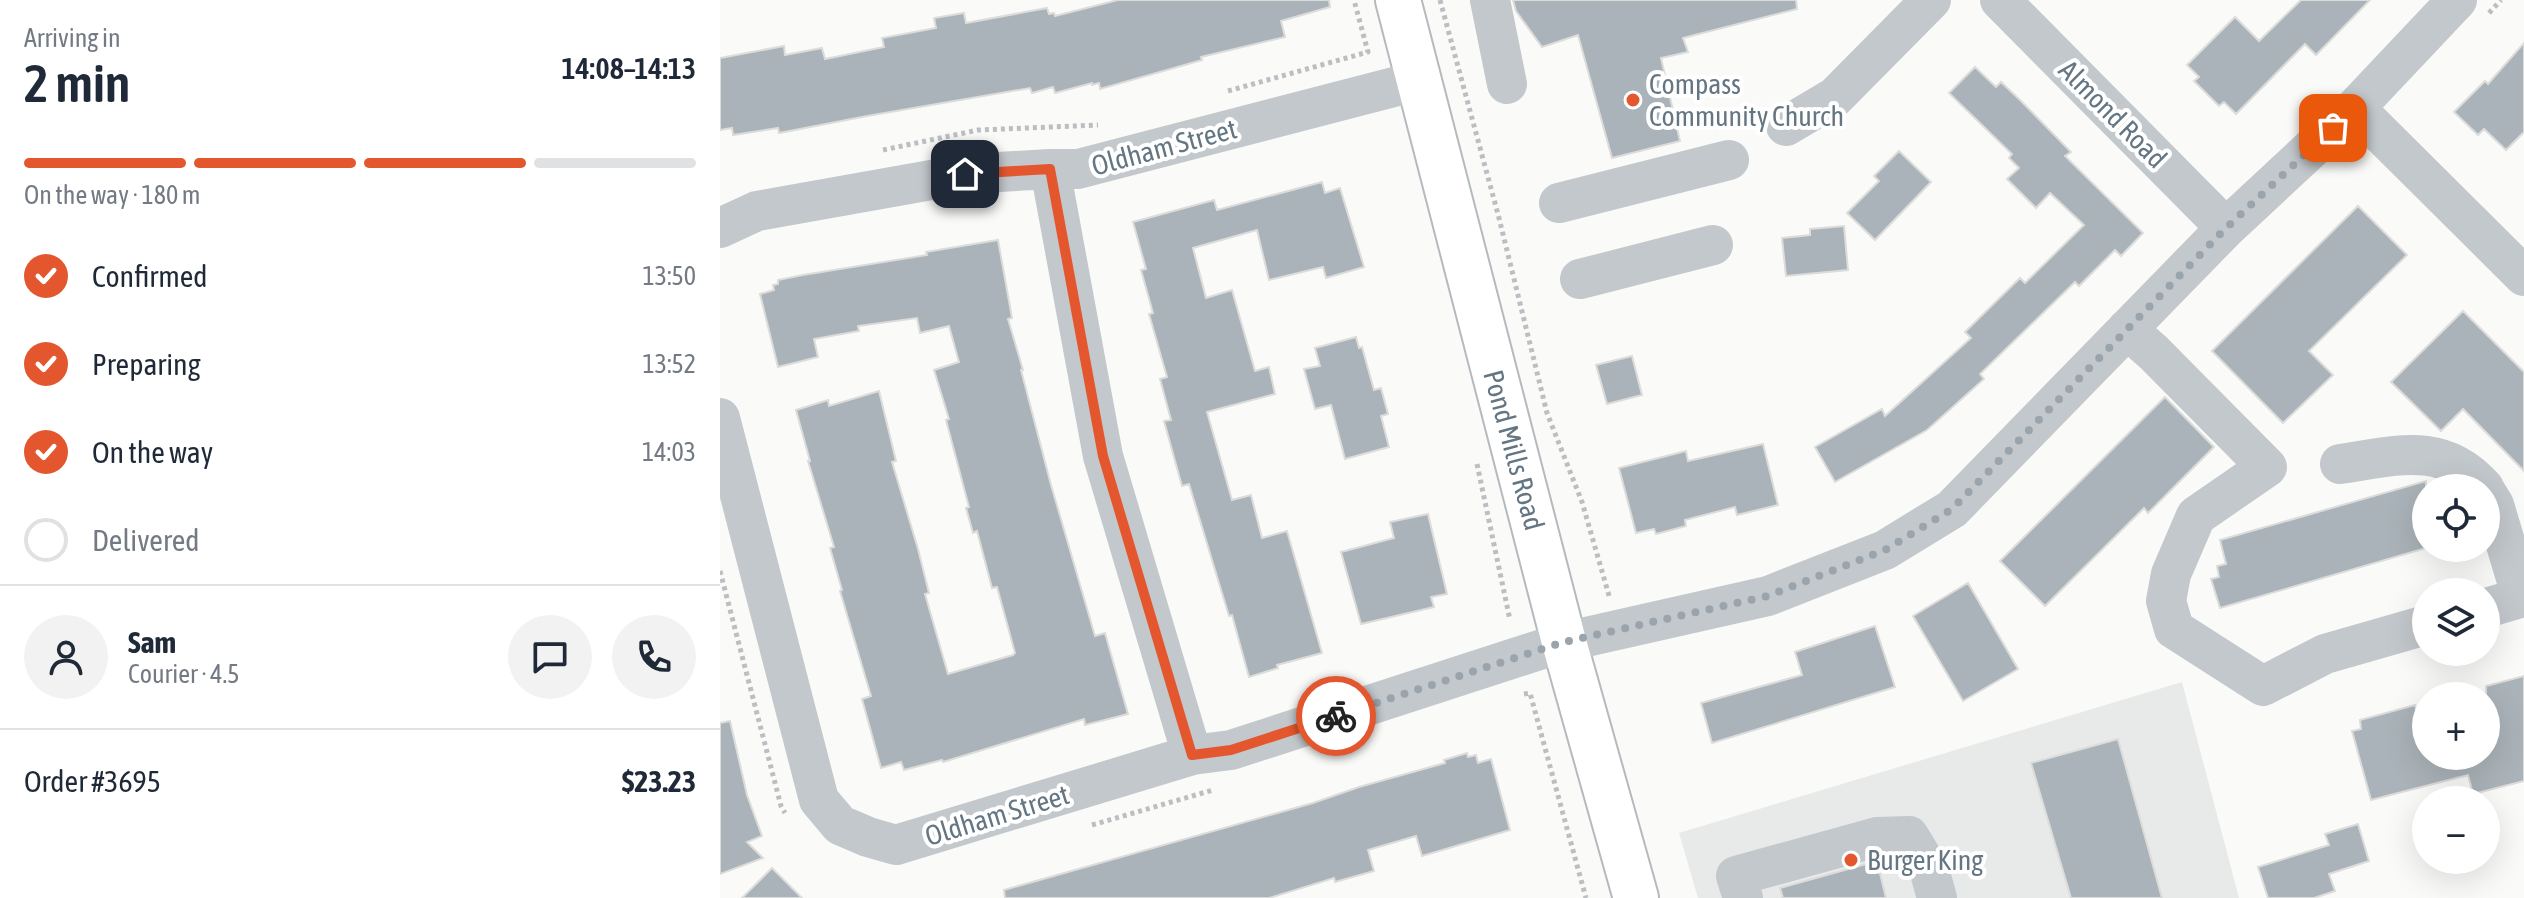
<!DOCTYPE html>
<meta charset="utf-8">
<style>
:root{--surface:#fff;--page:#f2f2f3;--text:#1f2937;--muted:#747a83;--line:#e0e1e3;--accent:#e4572e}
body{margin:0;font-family:"Asap Condensed",sans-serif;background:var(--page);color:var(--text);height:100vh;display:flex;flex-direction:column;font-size:30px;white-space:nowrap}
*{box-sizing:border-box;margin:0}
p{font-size:26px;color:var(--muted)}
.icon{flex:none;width:44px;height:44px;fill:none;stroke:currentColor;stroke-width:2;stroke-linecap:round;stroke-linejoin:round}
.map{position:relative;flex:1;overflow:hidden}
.sheet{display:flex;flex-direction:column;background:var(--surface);width:720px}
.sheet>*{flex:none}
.controls{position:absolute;left:1692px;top:474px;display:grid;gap:16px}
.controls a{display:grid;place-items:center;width:88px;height:88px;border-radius:50%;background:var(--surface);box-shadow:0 8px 32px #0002;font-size:40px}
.pin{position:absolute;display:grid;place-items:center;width:68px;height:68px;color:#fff;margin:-34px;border-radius:16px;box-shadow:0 4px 12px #0006}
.courier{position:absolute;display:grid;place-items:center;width:80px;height:80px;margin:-40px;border:6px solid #e4572e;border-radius:50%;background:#fff;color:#222;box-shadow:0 2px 10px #0007}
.headline em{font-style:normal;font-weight:600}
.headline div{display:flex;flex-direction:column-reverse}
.headline{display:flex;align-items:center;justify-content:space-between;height:136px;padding:0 24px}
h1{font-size:52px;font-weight:600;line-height:60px}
.bar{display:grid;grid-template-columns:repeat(4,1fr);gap:12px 8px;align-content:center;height:96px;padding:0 24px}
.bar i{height:10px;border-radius:6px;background:var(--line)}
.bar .active{background:var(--accent)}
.bar p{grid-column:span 4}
.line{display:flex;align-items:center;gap:20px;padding:0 24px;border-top:2px solid var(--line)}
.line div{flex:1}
.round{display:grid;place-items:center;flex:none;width:84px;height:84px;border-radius:42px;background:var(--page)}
ol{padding:0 24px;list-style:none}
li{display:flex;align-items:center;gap:24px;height:88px}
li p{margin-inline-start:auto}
li .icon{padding:8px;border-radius:50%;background:var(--accent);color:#fff;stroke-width:4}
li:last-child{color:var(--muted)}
li i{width:44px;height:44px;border:4px solid var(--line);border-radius:50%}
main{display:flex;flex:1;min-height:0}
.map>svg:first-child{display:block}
.built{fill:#e8e9e9}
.building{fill:#aab3b9;stroke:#dcdcda;stroke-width:2}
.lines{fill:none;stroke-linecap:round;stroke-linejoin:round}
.major-casing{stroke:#b5babe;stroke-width:48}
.path{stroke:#bbbfc2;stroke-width:5;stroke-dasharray:4 4;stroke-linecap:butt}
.minor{stroke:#c3c8cc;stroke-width:40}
.major{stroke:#fff;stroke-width:44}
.done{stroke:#99a4ac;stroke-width:8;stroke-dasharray:0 14.4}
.route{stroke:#e4572e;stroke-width:10}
.poi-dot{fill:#e4572e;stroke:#fff;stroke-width:3}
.labels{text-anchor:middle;stroke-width:8;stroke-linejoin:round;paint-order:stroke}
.poi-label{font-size:28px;fill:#657683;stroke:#fff;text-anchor:start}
.street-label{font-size:28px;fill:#657683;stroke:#fff}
</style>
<main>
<section class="sheet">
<div class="headline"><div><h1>2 min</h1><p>Arriving in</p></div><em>14:08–14:13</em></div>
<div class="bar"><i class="active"></i><i class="active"></i><i class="active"></i><i></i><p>On the way · 180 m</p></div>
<ol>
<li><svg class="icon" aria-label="check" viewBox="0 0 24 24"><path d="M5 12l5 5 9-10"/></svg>Confirmed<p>13:50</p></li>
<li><svg class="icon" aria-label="check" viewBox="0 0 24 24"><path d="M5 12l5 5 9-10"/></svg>Preparing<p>13:52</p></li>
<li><svg class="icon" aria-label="check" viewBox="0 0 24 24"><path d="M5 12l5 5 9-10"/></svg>On the way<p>14:03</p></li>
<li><i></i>Delivered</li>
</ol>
<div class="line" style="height:144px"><a class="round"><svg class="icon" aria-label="person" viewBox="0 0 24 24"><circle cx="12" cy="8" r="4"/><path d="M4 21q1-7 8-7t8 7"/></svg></a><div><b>Sam</b><p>Courier · 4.5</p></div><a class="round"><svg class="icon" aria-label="chat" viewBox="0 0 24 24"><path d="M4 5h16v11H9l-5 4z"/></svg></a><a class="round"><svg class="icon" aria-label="phone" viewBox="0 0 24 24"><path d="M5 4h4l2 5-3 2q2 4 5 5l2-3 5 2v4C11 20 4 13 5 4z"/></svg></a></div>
<div class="line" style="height:104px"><div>Order #3695</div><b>$23.23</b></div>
</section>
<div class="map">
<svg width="1804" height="898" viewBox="0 0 1804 898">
<rect width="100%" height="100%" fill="#fafaf8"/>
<!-- built -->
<path class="built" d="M1462,682L1519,898H978L959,833Z"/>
<!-- building -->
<path class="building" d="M398,0H609L610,7L561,21L565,37L481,57L482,60L380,89L379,83L372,85V83L335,93L333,87L312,93L310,88L147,116L59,133L58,128L13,135L12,128L0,130V58L64,46L65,55L102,48L105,59L164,47L162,38L216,28L214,18L244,13L246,23L327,8L329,14L334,13L335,16Z
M793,0H1076L1077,9L963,38L968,52L941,58L960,141L892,158L858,35L822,47L796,11Z
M1581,0H1650L1596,55L1585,44L1516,114L1504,102L1499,106L1474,81L1479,77L1467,65L1515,17L1539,41Z
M1804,43V132L1786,150L1764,129L1758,135L1734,112L1765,81L1768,84Z
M1255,67L1276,87L1281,82L1301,101L1351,152L1345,156L1423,233L1401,256L1395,250L1359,286L1355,282L1260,374L1264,379L1207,430L1115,482L1095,447L1162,409L1165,416L1251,338L1245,332L1300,278L1305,283L1364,225L1330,193L1316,208L1287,179L1299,168L1289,158L1292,154L1229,93Z
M1179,151L1211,182L1155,240L1127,213L1159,181L1154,176Z
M602,182L605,193L620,188L644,267L606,278L603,267L549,280L537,230L473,248L486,298L512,290L535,371L549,367L555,394L487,412L512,500L531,495L542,538L567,531L602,653L557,665L558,668L529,677L512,615L509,616L469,484L462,486L444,421L451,420L440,379L447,377L429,314L433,313L421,270L426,269L413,222L494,200L497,210Z
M1638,206L1687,255L1589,351L1613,375L1563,423L1492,351Z
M1124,226L1128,270L1066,276L1062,238L1090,235V229Z
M278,240L292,318L288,319L303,370H301L331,485L375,636L385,633L408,714L365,725L364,719L223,762L222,760L184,770L181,762L161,768L142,699L151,696L120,591L122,590L110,548L114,547L88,461H90L76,410L108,400L109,406L159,391L176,461L172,462L198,549L209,593L205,594L228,674L293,655L295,653L277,587L272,588L257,531L253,533L246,508L249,507L226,420L229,419L214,370L239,362L229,326L200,333L197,318L138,326L139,331L94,339L98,357L58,367L40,294L54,290L53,285L58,284V280L83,275L207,255L206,252Z
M1743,311L1804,372V471L1743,409L1721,431L1671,382Z
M636,337L639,348L642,347L654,390L661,388L668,414L661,416L669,447L625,459L611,405L595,409L584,369L600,366L595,348Z
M912,356L922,395L887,404L876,365Z
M1445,397L1494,447L1428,513L1424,508L1325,606L1280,561Z
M1043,444L1058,505L1017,515L1015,507L965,520L966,526L936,534L934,529L916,533L899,468L966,451L968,461Z
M1706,481V548L1500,608L1491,579L1499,577L1497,566L1506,564L1500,540Z
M708,514L727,594L711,597L714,607L641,624L621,552L674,538L670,522Z
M1248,583L1298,669L1243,701L1193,616Z
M1155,626L1175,687L992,743L981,703L1082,675L1075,652Z
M1804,676V781L1753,794L1748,775L1651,800L1632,731L1641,729L1640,720L1695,705L1706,747V756H1766V686Z
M10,721L27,795L42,836L27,842L43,858L0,874V723Z
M1398,739L1442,898H1351L1311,763Z
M747,753L748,757L756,755L758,763L771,759L790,830L702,856L696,836L648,850L654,871L615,882L614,878L549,898H285L284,890L593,803L639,787L725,763L724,760Z
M1638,824L1649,861L1609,874L1615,891L1594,898H1548L1538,867L1609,845L1605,834Z
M1157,861L1166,898H1063L1060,888Z
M52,868L82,898H22Z"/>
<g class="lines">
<!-- major casing -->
<g class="major-casing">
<path id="major" d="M678,0L844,642L916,898"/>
</g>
<!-- path -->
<path class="path" d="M720,0L779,218L827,413L862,502L890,599
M1769,13L1781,0
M508,91L648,52L634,0
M163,150L258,130L378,125
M757,464L790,620
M0,571L61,806L65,813
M804,694L810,693L866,898
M372,825L493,790"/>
<!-- minor -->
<path class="minor" d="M770,0L787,84
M1280,0L1506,228
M1635,108L1804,276
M1066,126L1115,97L1211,0
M330,169L383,456L472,755
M839,203L1009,160
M0,228L37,211L245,174L330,169H358L697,81
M860,279L993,245
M1407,329L1434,353L1547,467L1476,516L1451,574L1446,601L1454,629L1543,686L1605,654L1706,625
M0,418L99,800L120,825L148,837L176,845L472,755L511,750L844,642L1048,596L1165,550L1232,509L1506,228L1635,108L1737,0
M1620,464C1675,456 1722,440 1764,488
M1766,492L1774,505L1802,598
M1766,608L1804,597
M1023,898L1016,876L1157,837L1189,836L1209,869L1217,898"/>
<!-- major -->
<use href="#major" class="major"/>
</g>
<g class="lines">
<!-- done -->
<path class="done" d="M616,716L844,642L1048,596L1165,550L1232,509L1506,228L1613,128"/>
<!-- route -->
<path class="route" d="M245,174L330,169L383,456L472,755L511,750L616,716"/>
</g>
<!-- markers -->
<g class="poi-dot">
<circle cx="913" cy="100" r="8"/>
<circle cx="1131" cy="860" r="8"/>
</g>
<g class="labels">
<!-- poi labels -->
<g class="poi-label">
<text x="929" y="94">Compass<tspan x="929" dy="32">Community Church</tspan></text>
<text x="1147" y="870">Burger King</text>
</g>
<!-- street labels -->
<g class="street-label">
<text transform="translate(1393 114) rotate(45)" y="10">Almond Road</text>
<text transform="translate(444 147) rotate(-15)" y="10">Oldham Street</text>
<text transform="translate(794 450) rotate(75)" y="10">Pond Mills Road</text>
<text transform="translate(277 815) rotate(-17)" y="10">Oldham Street</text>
</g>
</g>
</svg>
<div class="controls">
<a><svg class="icon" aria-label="locate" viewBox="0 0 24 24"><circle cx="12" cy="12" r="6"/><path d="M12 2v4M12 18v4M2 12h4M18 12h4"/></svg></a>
<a><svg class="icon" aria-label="layers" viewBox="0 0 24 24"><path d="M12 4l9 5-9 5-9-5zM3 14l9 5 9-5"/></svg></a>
<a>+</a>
<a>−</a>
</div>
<div class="pin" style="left:1613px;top:128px;background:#ea580c"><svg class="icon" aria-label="bag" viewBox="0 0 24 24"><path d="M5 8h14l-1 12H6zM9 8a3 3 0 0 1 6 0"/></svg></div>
<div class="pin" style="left:245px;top:174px;background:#1f2937"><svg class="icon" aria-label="home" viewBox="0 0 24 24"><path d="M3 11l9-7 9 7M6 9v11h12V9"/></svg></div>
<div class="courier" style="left:616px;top:716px"><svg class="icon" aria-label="bike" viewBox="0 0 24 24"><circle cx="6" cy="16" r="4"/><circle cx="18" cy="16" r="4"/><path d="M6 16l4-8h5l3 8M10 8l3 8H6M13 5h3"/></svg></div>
</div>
</main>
